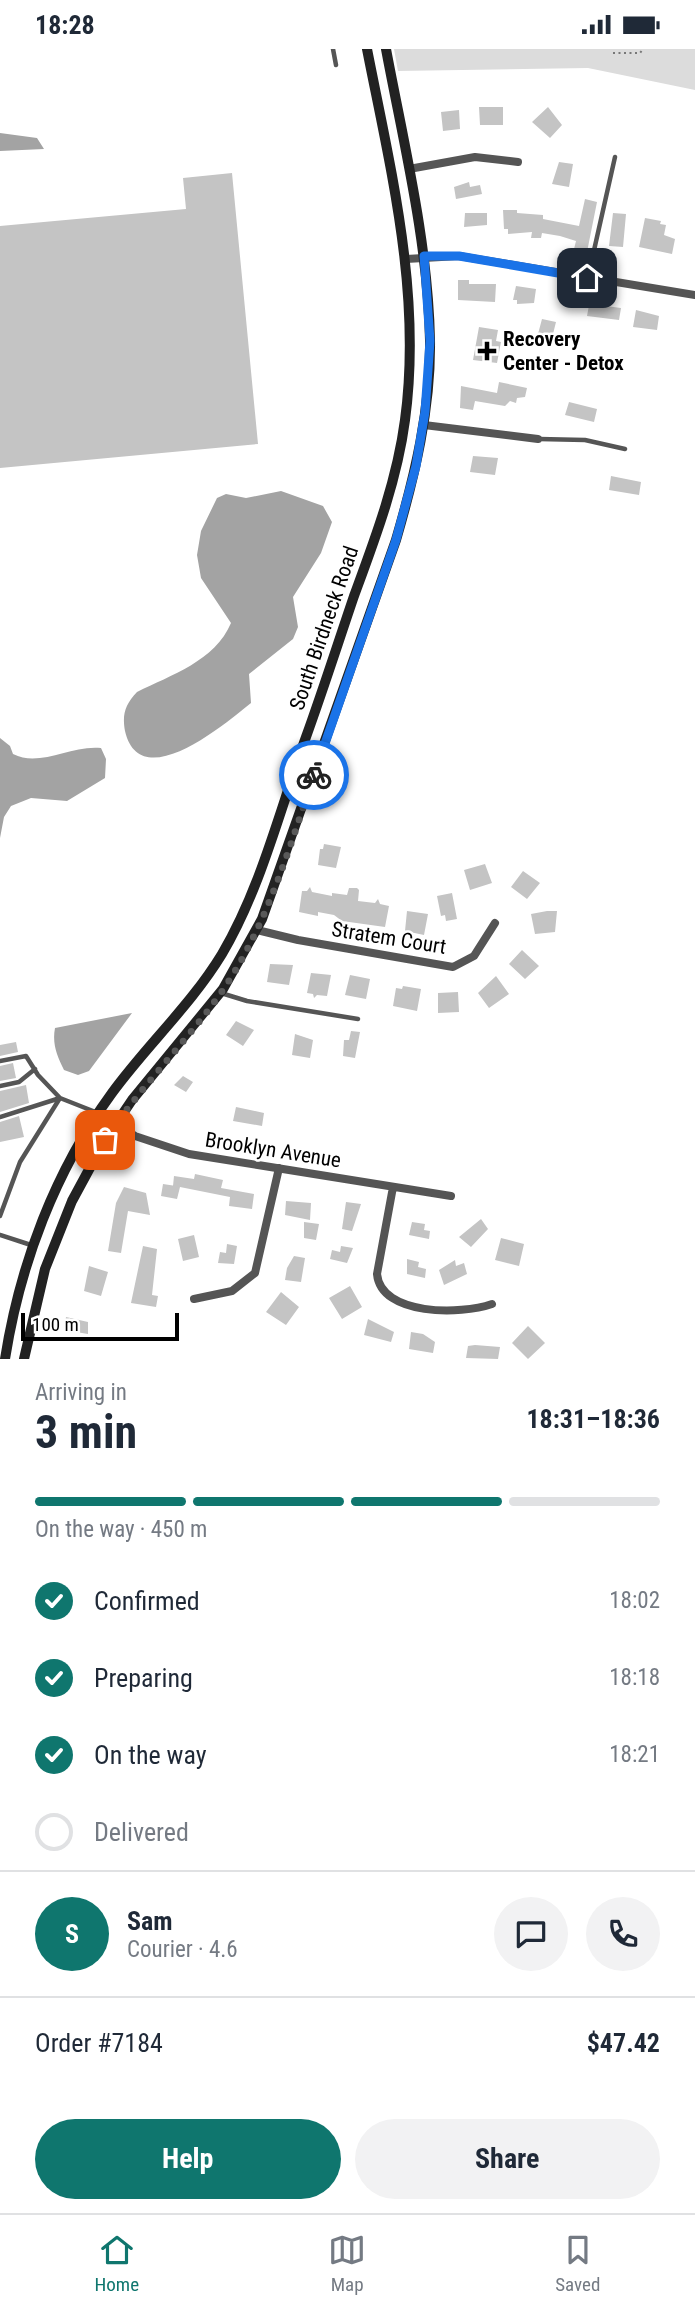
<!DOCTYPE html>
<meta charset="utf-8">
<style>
:root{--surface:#fff;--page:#f2f2f3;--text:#1f2937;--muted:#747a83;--line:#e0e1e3;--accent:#0f766e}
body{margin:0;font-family:"Roboto Condensed",sans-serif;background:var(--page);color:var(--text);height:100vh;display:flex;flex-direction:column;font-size:26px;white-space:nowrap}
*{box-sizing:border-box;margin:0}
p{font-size:23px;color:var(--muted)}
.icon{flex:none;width:38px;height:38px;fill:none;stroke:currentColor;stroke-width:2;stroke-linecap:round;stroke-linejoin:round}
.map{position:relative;height:1310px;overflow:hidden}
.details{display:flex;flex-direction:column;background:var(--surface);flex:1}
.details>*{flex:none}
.scale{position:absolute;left:21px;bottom:18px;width:158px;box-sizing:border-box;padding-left:7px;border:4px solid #000;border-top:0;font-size:19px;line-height:24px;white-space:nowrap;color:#000;-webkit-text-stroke:5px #fff;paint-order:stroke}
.pin{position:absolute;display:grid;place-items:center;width:60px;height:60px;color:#fff;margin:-30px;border-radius:14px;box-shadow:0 4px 10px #0006}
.courier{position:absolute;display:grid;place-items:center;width:70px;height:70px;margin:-35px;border:5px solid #1a73e8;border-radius:50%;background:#fff;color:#222;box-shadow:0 2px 9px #0007}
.head em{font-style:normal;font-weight:700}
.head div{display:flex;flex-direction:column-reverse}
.head{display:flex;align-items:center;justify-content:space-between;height:119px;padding:0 35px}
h1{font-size:46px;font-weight:700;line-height:52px}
.bar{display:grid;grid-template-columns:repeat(4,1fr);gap:10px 7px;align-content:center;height:84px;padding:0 35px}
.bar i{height:9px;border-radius:5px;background:var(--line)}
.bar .on{background:var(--accent)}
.bar p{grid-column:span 4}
.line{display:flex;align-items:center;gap:18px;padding:0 35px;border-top:2px solid var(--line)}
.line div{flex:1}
.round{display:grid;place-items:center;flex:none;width:74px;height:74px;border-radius:37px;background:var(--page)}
ol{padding:0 35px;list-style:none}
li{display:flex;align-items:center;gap:21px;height:77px}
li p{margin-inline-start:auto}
li .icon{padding:7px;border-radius:50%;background:var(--accent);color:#fff;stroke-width:4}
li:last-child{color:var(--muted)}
li i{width:38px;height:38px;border:4px solid var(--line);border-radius:50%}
.action{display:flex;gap:14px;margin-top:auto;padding:14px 35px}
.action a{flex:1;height:80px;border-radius:42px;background:var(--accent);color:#fff;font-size:28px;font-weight:700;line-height:80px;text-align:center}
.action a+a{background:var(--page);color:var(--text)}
.status{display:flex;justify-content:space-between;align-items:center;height:49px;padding:0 35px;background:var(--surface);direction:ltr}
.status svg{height:19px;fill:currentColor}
.tab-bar{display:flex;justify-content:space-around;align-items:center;height:98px;border-top:2px solid var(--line);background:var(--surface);font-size:19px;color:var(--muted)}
.tab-bar a{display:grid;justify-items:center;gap:4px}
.tab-bar .on{color:var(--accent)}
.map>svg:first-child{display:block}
.green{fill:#dcdcdc}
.water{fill:#a3a3a3}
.building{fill:#c4c4c4}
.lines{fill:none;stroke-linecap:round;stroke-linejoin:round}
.path{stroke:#777;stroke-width:2;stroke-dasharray:2 3.5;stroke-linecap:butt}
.lane{stroke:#555;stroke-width:4.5}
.street{stroke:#555;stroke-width:8}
.secondary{stroke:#222;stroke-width:10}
.done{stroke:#595959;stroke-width:7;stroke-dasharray:0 12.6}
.route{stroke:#1a73e8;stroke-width:9}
.poi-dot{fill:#000;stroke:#fff;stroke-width:2.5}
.labels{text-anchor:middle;stroke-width:5;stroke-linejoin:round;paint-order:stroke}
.poi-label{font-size:21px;font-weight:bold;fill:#000;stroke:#fff;text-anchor:start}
.street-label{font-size:21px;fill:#000;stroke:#fff}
</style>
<div class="status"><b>18:28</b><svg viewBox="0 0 49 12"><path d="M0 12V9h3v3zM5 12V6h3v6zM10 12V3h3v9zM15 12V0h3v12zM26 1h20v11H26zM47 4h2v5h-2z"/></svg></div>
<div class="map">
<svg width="695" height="1310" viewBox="0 0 695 1310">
<rect width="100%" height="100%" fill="#fff"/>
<!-- green -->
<path class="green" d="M394,0H695V41L588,19L398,22Z"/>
<!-- water -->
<path class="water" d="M0,84L37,89L44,100L0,102Z
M281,442L323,457L332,473L321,504L293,548L298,578L293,590L249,625L251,654C225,675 140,747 125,682C122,665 125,656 137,643C171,626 215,612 231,574L201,529L197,506L201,482L217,449L226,445L246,449Z
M0,689L10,697L13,705C40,719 69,696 101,699L106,710L105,729L67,752L31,749L11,757L4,768L0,789Z
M132,964L89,1022L78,1026L64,1021C57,1007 52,995 55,979Z"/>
<!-- building -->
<path class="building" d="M479,58H503V76H480Z
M548,58L562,76L550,89L532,73Z
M459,61L460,80L443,82L441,63Z
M559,113L573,115L569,138L552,135Z
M232,124L258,395L0,419V177L186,160L183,129Z
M469,133L470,138L480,136L482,145L456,150L454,138Z
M585,150L597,153L587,203L574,200L576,192L560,187L542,184L541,189H531L532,183L508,185V180H504L503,161H517V164L543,166V170L579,177Z
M465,164H487V176L464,178Z
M613,164L626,165L623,198L609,197Z
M645,169L661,172L660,175L666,176L664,186L675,190L672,205L639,198Z
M458,231H469V235H496L495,253L458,251Z
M516,237L536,240L534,254L517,255V251H513Z
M590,251L598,253V256L621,259L619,271L587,267Z
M636,261L659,267L657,281L633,278Z
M542,270L556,273L552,289L538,285Z
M479,278L498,281L496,292L501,293L497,314L473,311Z
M499,333L527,339L525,348L517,349L516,354L510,352L505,357L475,352L473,361L460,359L461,337L497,344Z
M569,353L597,360L594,373L565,366Z
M473,407L498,409L495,426L470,423Z
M611,427L641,433L639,446L609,441Z
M324,795L341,798L336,819L318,816L320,800H323Z
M485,815L492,834L470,841L464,821Z
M523,822L540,834L527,850L511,838Z
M310,838L312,843L332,847V844L347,846L349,839H357L359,841L358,852L375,854L378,850L380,855L389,857L385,878L342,872L334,866L318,863V867L299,863L302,842H307Z
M452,844L457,870L446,872L445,866L441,867L437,847Z
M407,862L428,865L424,886L405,882Z
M547,862H557L555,883L535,885L531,865Z
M522,901L539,917L525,930L509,915Z
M270,915L293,916L289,936L267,933Z
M311,924L331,926L327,947L317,946L314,949L313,945L307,944Z
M350,926L370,930L366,950L345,946Z
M496,927L509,945L489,959L478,944Z
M403,937L421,940L417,962L393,957L396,939L402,940Z
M458,943L459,963L438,964V944Z
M236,972L254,981L243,997L226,986Z
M351,982L360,983L355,1009L343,1007L344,991H349Z
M295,985L313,991L310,1009L292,1006Z
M16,993L18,1003L0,1007V996Z
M13,1014L16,1029L0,1032V1017Z
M183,1027L193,1033L186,1043L174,1036Z
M26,1036L29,1054L0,1063V1042Z
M236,1058L264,1064L262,1077L233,1072Z
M19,1067L24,1088L0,1093V1073Z
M195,1125L223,1131L221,1139L254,1145L252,1160L229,1157L230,1148L180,1138L177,1150L161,1147L163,1135L176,1137H173L174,1127L194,1130Z
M124,1138L146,1144L150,1166L128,1162L121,1204L108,1202L116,1154Z
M286,1152L311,1154L310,1171L285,1166Z
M346,1153L361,1155L352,1182L342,1180Z
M481,1170L488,1180L471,1198L459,1188Z
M304,1173L319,1175L316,1191L304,1189Z
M412,1173L425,1175L424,1181L430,1182L429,1190L409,1186Z
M194,1186L199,1208L183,1212L178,1190Z
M501,1189L524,1195L519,1217L495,1211Z
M227,1195L237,1197L234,1215L218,1214L220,1203L226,1204Z
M143,1197L157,1200L152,1246L158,1247L156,1258L131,1254Z
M341,1197L353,1199L347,1214L330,1210L332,1201L340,1203Z
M294,1207L305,1209L301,1233L285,1231L287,1219Z
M407,1210L419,1213L418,1218L426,1220L425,1229L407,1225Z
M455,1211L456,1217L464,1214L467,1225L444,1236L439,1221Z
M89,1217L108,1223L101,1247L84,1242Z
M350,1237L362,1258L342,1270L329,1249Z
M281,1243L299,1258L286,1276L266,1263Z
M66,1268L88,1273V1285L64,1281Z
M368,1270L394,1283L391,1293L364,1286Z
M528,1277L545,1294L528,1310L512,1294Z
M411,1283L423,1285L435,1293L433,1304L409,1300Z
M475,1296L500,1298L498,1310L466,1309L468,1297Z"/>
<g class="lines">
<!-- path -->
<path class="path" d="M613,4H640L643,0"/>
<!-- lane -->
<path class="lane" d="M333,0L336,16
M588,228L615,108
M539,390L585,391L625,400
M221,944L247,952L358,970
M0,1012L26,1007L38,1026L60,1049L0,1068
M0,1037L19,1033L35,1020
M0,1167L20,1113L60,1049L98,1064
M0,1186L31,1196"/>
<!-- street -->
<path class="street" d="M409,120L475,108L518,113
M406,210L459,207L695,246
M424,376L538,390
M257,881L298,891L453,918L474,907L495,874
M98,1064L135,1087L189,1105L451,1147
M393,1138L377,1225C381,1267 461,1266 492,1255
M194,1250L232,1242L255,1224L279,1119"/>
<!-- secondary -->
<path class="secondary" d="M5,1310C20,1215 55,1122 112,1044C147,996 191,956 222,905C261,839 280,760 306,688C323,641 338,594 354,547C375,490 397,432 405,371C422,246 391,122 367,0
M24,1310L45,1220L72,1152L105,1091L132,1051L223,940L262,870L396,491C415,426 431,359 430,291C428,193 404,96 386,0"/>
</g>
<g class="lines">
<!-- done -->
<path class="done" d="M105,1091C140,1038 186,994 223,941C267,876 289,800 314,726"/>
<!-- route -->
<path class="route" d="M314,726L396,491L416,417L425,363L430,292L424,207H459L587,229"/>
</g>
<!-- markers -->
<path class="poi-dot" d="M483.5 291.5h7v7h7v7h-7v7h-7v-7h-7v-7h7z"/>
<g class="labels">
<!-- poi labels -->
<g class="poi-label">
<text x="503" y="297">Recovery<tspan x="503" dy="24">Center - Detox</tspan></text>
</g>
<!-- street labels -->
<g class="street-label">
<text transform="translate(324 579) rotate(-71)" y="7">South Birdneck Road</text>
<text transform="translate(389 889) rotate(9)" y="7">Stratem Court</text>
<text transform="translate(273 1101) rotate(9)" y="7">Brooklyn Avenue</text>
</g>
</g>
</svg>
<div class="scale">100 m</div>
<div class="pin" style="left:105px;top:1091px;background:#ea580c"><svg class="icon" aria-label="bag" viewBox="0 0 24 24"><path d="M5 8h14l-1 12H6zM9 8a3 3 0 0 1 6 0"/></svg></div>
<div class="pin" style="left:587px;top:229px;background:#1f2937"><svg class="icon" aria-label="home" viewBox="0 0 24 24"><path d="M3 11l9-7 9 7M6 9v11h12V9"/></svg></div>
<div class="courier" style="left:314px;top:726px"><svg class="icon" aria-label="bike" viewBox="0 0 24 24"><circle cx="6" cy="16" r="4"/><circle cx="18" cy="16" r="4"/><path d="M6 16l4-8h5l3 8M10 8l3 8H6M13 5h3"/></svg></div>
</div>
<section class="details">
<div class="head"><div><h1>3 min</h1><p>Arriving in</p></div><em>18:31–18:36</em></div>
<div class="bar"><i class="on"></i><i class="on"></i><i class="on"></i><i></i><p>On the way · 450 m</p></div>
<ol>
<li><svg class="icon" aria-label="check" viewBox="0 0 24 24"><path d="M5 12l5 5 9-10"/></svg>Confirmed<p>18:02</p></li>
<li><svg class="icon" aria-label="check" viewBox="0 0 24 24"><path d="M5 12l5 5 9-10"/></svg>Preparing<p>18:18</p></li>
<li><svg class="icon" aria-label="check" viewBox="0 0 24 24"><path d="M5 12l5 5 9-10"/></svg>On the way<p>18:21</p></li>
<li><i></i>Delivered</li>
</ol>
<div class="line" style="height:126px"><b class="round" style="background:var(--accent);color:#fff">S</b><div><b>Sam</b><p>Courier · 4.6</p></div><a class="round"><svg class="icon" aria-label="chat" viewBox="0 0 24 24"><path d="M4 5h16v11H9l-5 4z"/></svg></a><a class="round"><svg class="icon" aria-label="phone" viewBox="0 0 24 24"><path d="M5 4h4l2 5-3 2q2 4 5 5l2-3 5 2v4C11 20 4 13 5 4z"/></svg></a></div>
<div class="line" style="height:91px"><div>Order #7184</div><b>$47.42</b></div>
<div class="action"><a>Help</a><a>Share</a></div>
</section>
<nav class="tab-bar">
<a class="on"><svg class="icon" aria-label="home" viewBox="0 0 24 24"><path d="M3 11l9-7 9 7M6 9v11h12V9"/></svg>Home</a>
<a><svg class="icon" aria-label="map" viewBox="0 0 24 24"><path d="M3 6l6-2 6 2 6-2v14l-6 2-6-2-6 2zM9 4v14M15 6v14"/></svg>Map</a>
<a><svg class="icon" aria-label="saved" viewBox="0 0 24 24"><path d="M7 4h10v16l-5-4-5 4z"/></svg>Saved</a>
</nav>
